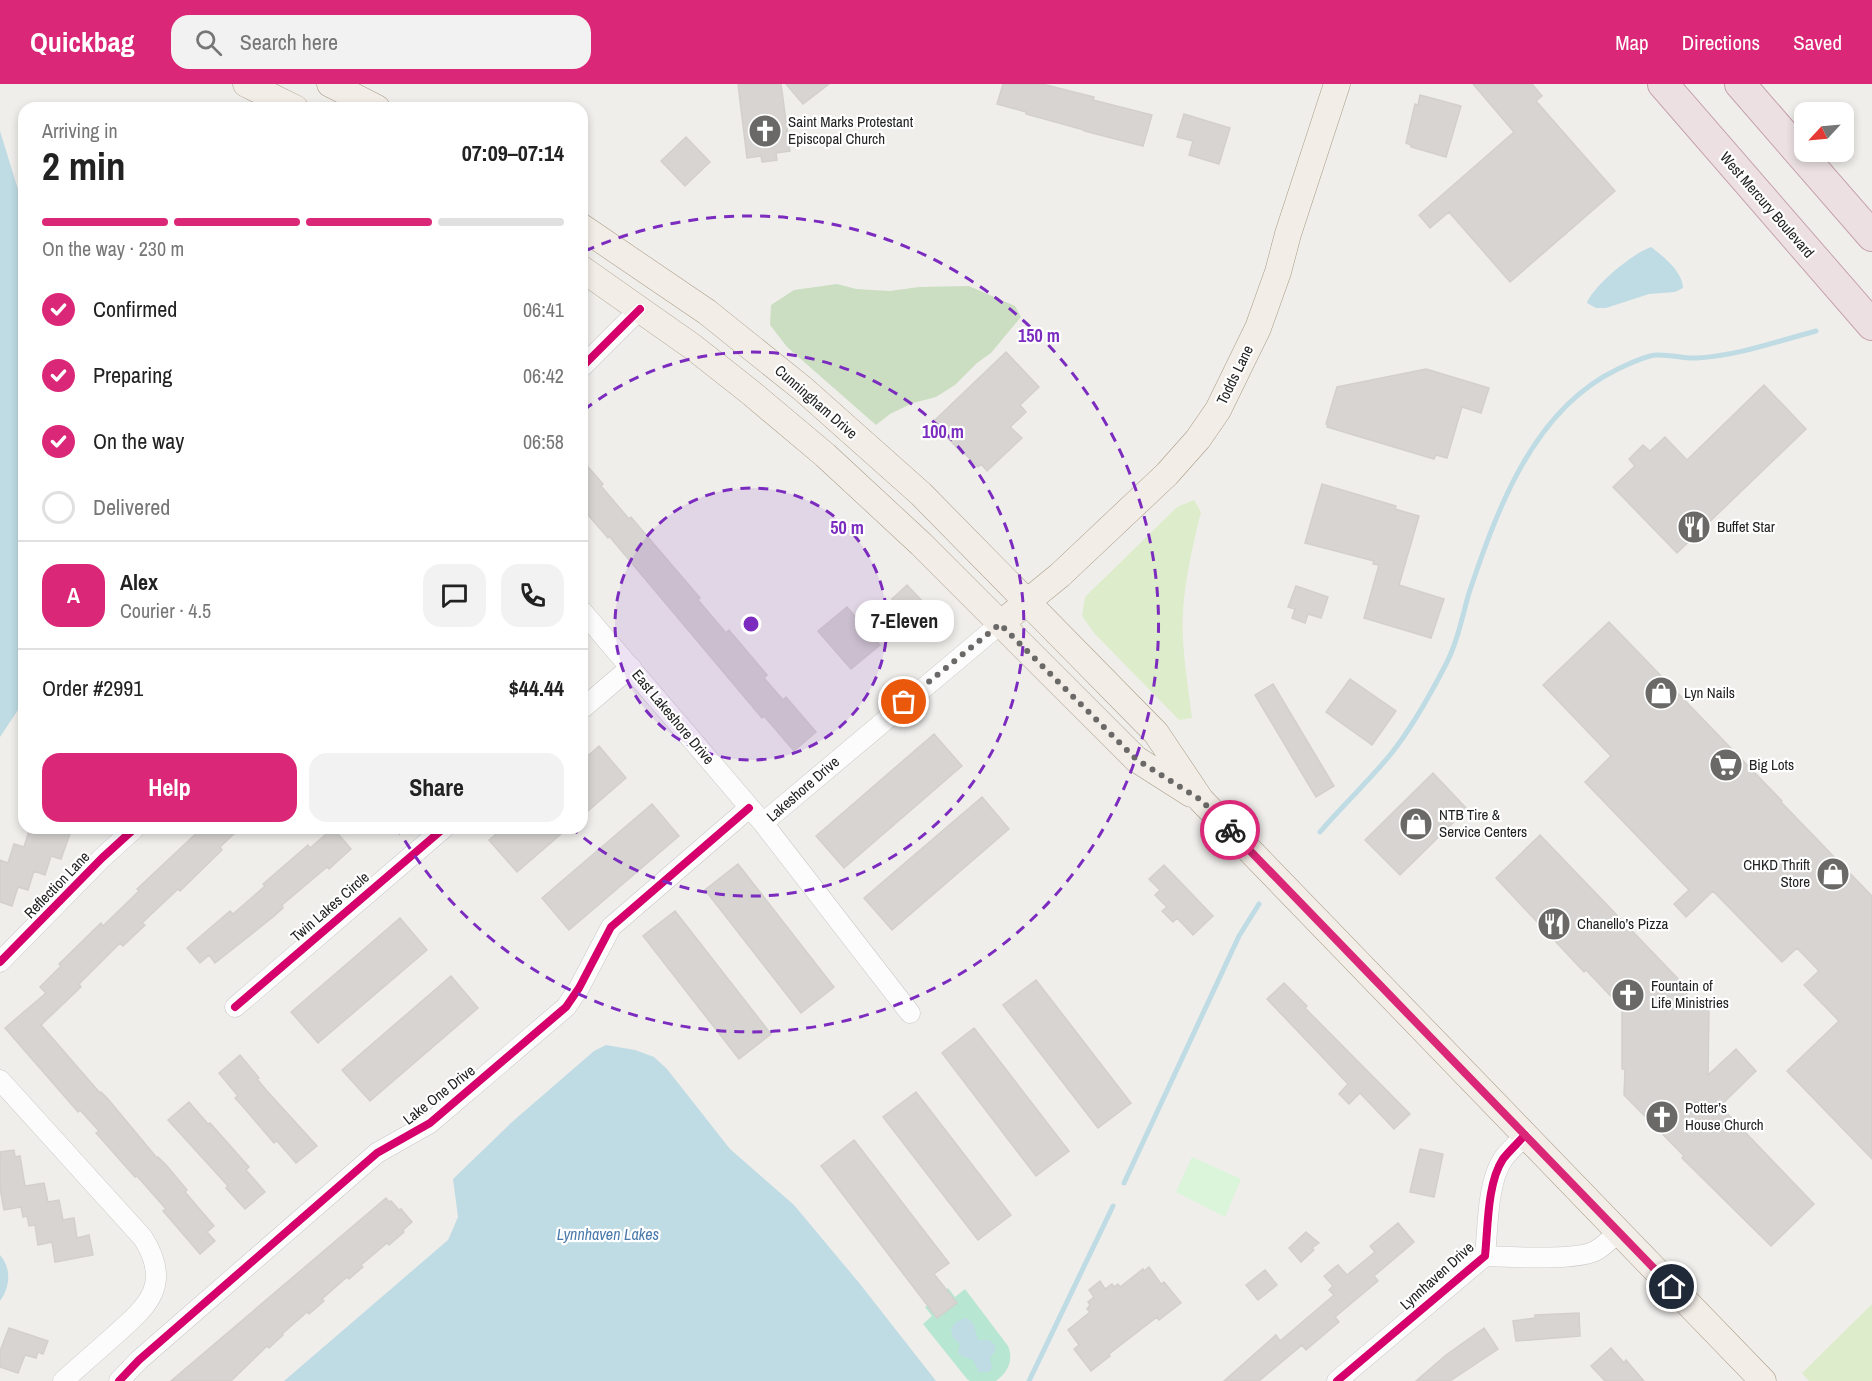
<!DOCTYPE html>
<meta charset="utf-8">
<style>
:root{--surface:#fff;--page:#f2f2f2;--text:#222;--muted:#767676;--line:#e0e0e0;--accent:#db2777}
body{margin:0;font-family:"Archivo Narrow",sans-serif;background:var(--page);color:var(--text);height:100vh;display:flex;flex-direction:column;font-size:22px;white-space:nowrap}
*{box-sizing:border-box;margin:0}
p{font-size:20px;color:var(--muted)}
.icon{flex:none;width:33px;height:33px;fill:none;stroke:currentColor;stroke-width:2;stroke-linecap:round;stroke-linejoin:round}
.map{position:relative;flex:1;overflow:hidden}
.panel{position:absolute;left:18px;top:18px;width:570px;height:732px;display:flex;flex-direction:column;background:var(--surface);border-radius:18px;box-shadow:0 3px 9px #0003}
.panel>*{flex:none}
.needle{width:39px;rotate:244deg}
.buttons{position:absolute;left:1794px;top:18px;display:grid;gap:12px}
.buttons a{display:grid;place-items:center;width:60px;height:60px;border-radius:12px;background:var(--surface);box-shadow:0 3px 9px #0003;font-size:30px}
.pin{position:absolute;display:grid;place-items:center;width:51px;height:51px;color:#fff;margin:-26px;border:3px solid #fff;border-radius:50%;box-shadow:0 2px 6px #0007}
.courier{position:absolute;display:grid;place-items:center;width:60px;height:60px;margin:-30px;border:4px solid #db2777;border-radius:50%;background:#fff;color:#222;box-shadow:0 2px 8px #0007}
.bubble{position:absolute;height:42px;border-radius:18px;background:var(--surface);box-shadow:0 3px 9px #0003;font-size:20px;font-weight:700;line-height:42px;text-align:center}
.summary em{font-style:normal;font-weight:700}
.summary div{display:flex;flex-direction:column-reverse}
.summary{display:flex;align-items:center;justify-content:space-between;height:102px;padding:0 24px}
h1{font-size:39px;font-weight:700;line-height:45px}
.bar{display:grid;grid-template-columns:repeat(4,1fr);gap:9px 6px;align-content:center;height:72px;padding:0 24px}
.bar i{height:8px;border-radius:4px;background:var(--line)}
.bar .selected{background:var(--accent)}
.bar p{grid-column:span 4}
.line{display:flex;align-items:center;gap:15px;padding:0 24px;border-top:2px solid var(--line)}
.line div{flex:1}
.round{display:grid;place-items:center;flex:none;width:63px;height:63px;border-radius:18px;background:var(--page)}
ol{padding:0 24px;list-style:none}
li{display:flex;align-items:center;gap:18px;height:66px}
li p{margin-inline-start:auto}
li .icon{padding:6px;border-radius:50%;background:var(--accent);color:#fff;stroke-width:4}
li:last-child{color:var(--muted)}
li i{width:33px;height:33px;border:3px solid var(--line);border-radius:50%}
.action{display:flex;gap:12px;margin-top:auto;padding:12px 24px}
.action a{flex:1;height:69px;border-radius:18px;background:var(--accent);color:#fff;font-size:24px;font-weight:700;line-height:69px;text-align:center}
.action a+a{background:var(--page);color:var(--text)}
header{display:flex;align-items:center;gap:36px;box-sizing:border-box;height:84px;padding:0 30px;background:var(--accent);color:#fff}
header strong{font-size:28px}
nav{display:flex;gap:33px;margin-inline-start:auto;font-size:21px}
.search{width:420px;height:54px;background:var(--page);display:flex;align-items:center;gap:15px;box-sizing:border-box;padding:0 21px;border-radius:18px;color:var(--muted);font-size:22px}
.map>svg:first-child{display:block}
.grass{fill:#ddeccb}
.forest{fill:#cbdec1}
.park{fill:#daf5da}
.pitch{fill:#b7e6d2}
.water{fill:#bfdbe3}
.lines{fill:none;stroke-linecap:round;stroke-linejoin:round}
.stream{stroke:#bfdbe3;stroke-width:5}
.building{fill:#d7d4d2;stroke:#d3d0cc;stroke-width:1.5}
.minor-casing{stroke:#c9c8c7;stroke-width:21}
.major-casing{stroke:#a79c86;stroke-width:27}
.highway-casing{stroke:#c5a2ac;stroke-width:32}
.minor{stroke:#fdfcfc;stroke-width:20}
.major{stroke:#f3ede7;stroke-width:26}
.highway{stroke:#ece0e2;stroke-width:30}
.cycleway-casing{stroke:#fff;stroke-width:11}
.cycleway{stroke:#d6006c;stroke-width:8}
.done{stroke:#6a6968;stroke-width:6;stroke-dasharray:0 10.8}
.route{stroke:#db2777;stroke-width:8}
.ring{fill:none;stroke:#7b2cbf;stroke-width:3;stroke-dasharray:10 8}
.labels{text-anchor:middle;stroke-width:4.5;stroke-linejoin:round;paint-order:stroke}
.poi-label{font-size:15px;fill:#222;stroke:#fff;text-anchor:start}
.street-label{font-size:15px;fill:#222;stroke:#fff}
.water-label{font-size:16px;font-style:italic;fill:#4a7aab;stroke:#fff}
.centre{fill:#7b2cbf;stroke:#fff;stroke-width:3}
.ring-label{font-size:18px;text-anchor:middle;font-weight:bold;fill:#7b2cbf;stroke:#fff;stroke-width:4.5;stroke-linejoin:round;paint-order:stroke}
</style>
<header>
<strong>Quickbag</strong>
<div class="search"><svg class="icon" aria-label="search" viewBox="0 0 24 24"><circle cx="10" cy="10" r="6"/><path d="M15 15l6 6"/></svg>Search here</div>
<nav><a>Map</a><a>Directions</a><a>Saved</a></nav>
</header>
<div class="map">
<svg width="1872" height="1297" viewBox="0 0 1872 1297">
<rect width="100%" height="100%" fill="#f0eeeb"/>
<!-- grass -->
<path class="grass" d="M1194,416L1201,428C1193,461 1185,494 1183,528C1181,563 1188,600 1192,634L1179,636L1095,550L1082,532L1085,513L1177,423Z
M1872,1220V1297H1809L1802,1289Z"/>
<!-- forest -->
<path class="forest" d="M837,200L856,205L890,207L919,203L969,202L1015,222L1021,233L991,269L977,279L955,301L936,313L913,319L890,330L876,341L787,263L770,241L771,221L794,206Z"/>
<!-- park -->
<path class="park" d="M1192,1073L1241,1095L1225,1133L1176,1108Z"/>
<!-- pitch -->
<path class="pitch" d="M948,1204L955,1213L965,1205L1008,1262C1014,1276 1008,1288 996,1297H970L967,1295L923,1240L932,1232L925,1223Z"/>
<!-- water -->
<path class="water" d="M0,47L24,125V617L0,653Z
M1651,163C1663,172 1683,188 1683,204L1675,208L1649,210L1606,224H1596L1587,219C1593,202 1633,169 1651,163Z
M606,961L635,966L654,973L667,985L730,1065L794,1121L860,1200L936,1297H284L448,1156L458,1133L453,1095L512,1038L594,967Z
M0,1171C12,1185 10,1203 0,1217Z
M965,1234C978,1238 973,1247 979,1256H989L995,1261V1267L990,1274L992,1284L989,1288H979L973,1276L960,1271L958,1268L960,1260L953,1254L951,1245L956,1238Z"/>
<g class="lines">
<!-- stream -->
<path class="stream" d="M1320,748C1342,722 1368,698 1390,671C1412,644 1429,613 1445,582C1457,560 1462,533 1469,509C1497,426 1533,325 1618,285C1629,280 1644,272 1656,271C1670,270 1684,275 1697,274C1737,272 1778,257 1816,247
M1124,1099L1239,852L1259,820
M1029,1297L1113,1122"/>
</g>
<!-- building -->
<path class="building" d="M738,0H781L790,67L776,69L777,76L762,78L761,72L747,74Z
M786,0H829L803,20Z
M1003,0H1042L1094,13L1093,16L1152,31L1143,62L1084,47V46L1026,30V28L997,20Z
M1473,0H1532L1542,12L1536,17L1615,107L1510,198L1449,128L1430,144L1419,131L1514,48Z
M1420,11L1461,22L1446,73L1411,63V61L1406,59L1415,20L1418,21Z
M1184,30L1230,44L1219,80L1189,71L1193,57L1177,53Z
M686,53L710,78L685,102L661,77Z
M1006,268L1039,303L1020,321L1026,328L1010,343L1022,354L987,387L981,380L978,383L962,367L961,368L941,347L943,344L935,336Z
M1426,285L1489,304L1481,329L1462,323L1447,374L1436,371L1434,375L1327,343L1328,340H1326L1337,303Z
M1764,301L1806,345L1677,469L1613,403L1635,382L1629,375L1643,361L1650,367L1665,353L1687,376Z
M582,376L603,400L601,402L629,435L631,433L641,445L700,514L698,516L726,549L729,546L767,591L764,594L783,616L786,613L816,648L794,667L764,632L762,634L609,452L608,454L582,424Z
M1322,400L1396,422L1395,425L1419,432L1399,501L1444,515L1431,554L1364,534L1379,481L1373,480L1374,477L1305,459Z
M907,501L942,538L927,552L892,515Z
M1296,502L1328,513L1321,534L1308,530L1305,539L1292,534L1295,525L1288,523Z
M847,523L880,561L851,585L818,547Z
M1609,538L1782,717L1781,718L1872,812V1075L1787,987L1839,937L1804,901L1819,887L1797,864L1782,878L1713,807L1686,833L1674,820L1689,806L1585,698L1611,672L1543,601Z
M1350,595L1396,627L1372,661L1326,628Z
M1273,600L1334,702L1316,713L1255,611Z
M934,650L962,682L844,784L816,752Z
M599,662L626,694L582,732V677Z
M1433,689L1467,725L1400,791L1365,756Z
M982,713L1009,745L892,846L864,814Z
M652,720L679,752L569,846L542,814Z
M30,744L42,748L44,744H72L61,775L51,772L45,791L34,787L28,806L18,803L12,822L0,818V776L8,779L14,760L24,763Z
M202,744H240L220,763L222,766L180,807L178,805L142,839L145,841L123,862L120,859L79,900L81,903L41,941L100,1009L101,1008L108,1015L157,1074L158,1073L167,1082L187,1106L185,1108L214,1142L207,1148L215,1157L200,1170L163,1127L166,1125L137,1092L135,1093L96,1049L99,1047L80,1026L78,1028L5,944L46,909L40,903L61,882L59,880L101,839L103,842L139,807L137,805Z
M333,744L351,765L329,785L327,783L282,821L283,824L273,833L215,879L209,871L200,879L187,864L230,827L233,830L265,802L263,800L308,761L310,764Z
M503,744H568L517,788L489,756Z
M1540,751L1687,904V922H1709L1708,991L1736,965L1756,987L1720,1022L1814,1120L1771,1162L1682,1074L1684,1072L1624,1011L1625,985H1622V924L1586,886L1584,888L1496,794Z
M738,780L834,903L801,929L705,806Z
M1164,781L1213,832L1193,851L1177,834L1173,838L1162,827L1167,823L1155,811L1160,806L1149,795Z
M675,827L771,950L739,975L643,852Z
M400,834L427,866L318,959L291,928Z
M451,892L478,924L370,1017L342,986Z
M1036,896L1131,1019L1098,1044L1003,921Z
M1284,899L1307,922L1305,924L1410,1030L1394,1045L1360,1009L1349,1020L1339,1010L1348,1000L1267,915Z
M974,944L1069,1067L1036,1092L942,969Z
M240,971L259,994L257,995L267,1007L317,1062L296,1079L277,1057L274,1059L245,1025L235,1014L238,1012L219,989Z
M916,1008L1011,1131L978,1156L883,1033Z
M189,1018L208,1040L210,1039L249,1083L246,1086L265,1108L245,1125L226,1104L228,1102L168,1036Z
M854,1056L949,1179L934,1190L957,1219L937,1234L821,1082Z
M1420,1065L1443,1070L1434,1113L1410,1108Z
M14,1066L15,1073L20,1072L25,1102L44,1099L48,1118L59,1116L63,1136L74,1134L77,1154L89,1151L93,1171L55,1178L52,1158L38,1161L35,1141L29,1142L27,1132L23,1133L21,1123L4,1126L0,1104V1068Z
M386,1114L389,1118L391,1117L399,1126L401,1125L412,1138L403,1146L404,1148L389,1161L387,1159L361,1181L363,1183L349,1195L347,1193L322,1215L324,1217L309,1230L307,1228L282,1250L283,1251L269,1264L267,1262L231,1297H171Z
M1398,1139L1414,1158L1374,1192L1378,1197L1335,1233L1339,1238L1306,1266L1302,1261L1259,1297H1224L1276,1251L1280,1257L1334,1211L1329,1206L1333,1202L1324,1192L1338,1181L1347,1191L1375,1168L1370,1162Z
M1306,1148L1319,1159L1312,1164L1314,1166L1301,1178L1289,1164Z
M1149,1183L1161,1200L1164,1198L1181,1219L1159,1236L1157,1233L1109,1270L1110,1272L1091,1287L1074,1265L1079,1261L1068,1246L1090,1228L1087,1225L1090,1221L1088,1218L1094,1213L1089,1206L1100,1197L1105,1205L1112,1200L1114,1203L1118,1200L1120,1203L1143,1185L1144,1187Z
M1265,1186L1277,1201L1258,1216L1246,1201Z
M1579,1229L1580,1252L1516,1257L1513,1237L1535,1234V1231Z
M9,1244L48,1257L43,1270L38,1268L36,1274L25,1271L18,1289L0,1283V1267Z
M1484,1244L1498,1265L1450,1297H1416L1446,1271Z
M1611,1264L1624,1279L1626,1276L1644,1297H1605L1591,1282Z"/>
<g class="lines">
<!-- minor casing -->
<g class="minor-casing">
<path id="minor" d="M582,283L640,225
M582,527L763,739L910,929
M582,625L631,583
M763,739L1000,540
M0,878L102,774L135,744
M235,923L444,744
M0,996L143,1154C172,1200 149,1221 115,1251C98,1266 80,1282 63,1297
M1485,1172C1506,1173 1581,1177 1597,1166C1605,1161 1612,1154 1618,1148
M119,1297L139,1276L377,1069L430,1039L566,923L579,904L611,843L749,724
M1337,1297L1485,1172C1488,1144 1487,1099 1503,1075C1509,1067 1518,1059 1525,1051"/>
</g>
<!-- major casing -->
<g class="major-casing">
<path id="major" d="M246,0L295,24
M330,0L377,24
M582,143L707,228L803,305L921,410L1156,649L1201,716L1763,1297
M582,185L693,263L750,308L825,371L921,460L1136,675L1191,710
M1000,540L1060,491L1167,390L1198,355L1218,326L1258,244L1278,188L1288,150L1337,0"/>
</g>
<!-- highway casing -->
<g class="highway-casing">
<path id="highway" d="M1663,0L1872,241
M1740,0L1872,152"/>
</g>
<!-- minor -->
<use href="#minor" class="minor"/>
<!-- major -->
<use href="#major" class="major"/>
<!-- highway -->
<use href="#highway" class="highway"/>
<!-- cycleway casing -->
<g class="cycleway-casing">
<path id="cycleway" d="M582,283L640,225
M0,878L102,774L135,744
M235,923L444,744
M119,1297L139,1276L377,1069L430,1039L566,923L579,904L611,843L749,724
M1337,1297L1485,1172C1488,1144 1487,1099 1503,1075C1509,1067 1518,1059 1525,1051"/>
</g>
<!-- cycleway -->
<use href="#cycleway" class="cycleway"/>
</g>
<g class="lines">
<!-- done -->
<path class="done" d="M904,618L1000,540L1136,675L1201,716L1230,746"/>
<!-- route -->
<path class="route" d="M1230,746L1672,1203"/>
</g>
<!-- distance rings -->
<circle cx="751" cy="540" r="136" fill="#7b2cbf" fill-opacity=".12"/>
<g class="ring">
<circle cx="751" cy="540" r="136"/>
<path d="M584 326A272 272 0 1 1 573 745"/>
<path d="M585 167A408 408 0 1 1 399 747"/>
</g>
<!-- icons -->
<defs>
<g id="church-disc" transform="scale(1.725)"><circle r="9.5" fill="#6a6968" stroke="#fff"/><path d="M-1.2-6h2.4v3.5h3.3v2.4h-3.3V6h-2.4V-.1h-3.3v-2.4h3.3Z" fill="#fff"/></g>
<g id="restaurant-disc" transform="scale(1.725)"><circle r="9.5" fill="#6a6968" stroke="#fff"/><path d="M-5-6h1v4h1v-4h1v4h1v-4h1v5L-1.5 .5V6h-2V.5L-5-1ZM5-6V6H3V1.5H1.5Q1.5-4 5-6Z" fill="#fff"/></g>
<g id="shop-disc" transform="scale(1.725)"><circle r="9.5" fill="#6a6968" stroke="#fff"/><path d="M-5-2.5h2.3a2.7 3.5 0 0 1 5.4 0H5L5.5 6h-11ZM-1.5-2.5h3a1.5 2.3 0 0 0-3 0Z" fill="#fff"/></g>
<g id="supermarket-disc" transform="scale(1.725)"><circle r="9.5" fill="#6a6968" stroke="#fff"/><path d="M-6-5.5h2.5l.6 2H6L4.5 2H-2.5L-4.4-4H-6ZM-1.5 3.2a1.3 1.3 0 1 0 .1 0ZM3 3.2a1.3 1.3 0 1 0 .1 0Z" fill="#fff"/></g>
</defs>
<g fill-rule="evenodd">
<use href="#church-disc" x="765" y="47"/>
<use href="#restaurant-disc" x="1694" y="443"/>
<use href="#shop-disc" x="1661" y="609"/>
<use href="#supermarket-disc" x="1726" y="681"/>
<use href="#shop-disc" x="1416" y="740"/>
<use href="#shop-disc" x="1833" y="790"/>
<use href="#restaurant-disc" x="1554" y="840"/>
<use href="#church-disc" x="1628" y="911"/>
<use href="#church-disc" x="1662" y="1033"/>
</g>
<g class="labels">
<!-- poi labels -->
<g class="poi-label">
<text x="788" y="43">Saint Marks Protestant<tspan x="788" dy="17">Episcopal Church</tspan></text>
<text x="1717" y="448">Buffet Star</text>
<text x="1684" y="614">Lyn Nails</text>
<text x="1749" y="686">Big Lots</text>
<text x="1439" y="736">NTB Tire &amp;<tspan x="1439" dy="17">Service Centers</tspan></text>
<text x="1810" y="786" text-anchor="end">CHKD Thrift<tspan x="1810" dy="17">Store</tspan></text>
<text x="1577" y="845">Chanello’s Pizza</text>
<text x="1651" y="907">Fountain of<tspan x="1651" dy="17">Life Ministries</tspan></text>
<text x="1685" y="1029">Potter’s<tspan x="1685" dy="17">House Church</tspan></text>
</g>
<!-- street labels -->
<g class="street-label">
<text transform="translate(1767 121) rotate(49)" y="5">West Mercury Boulevard</text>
<text transform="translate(1235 291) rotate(-64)" y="5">Todds Lane</text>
<text transform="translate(816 318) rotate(41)" y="5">Cunningham Drive</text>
<text transform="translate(673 633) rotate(50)" y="5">East Lakeshore Drive</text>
<text transform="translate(803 705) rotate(-41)" y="5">Lakeshore Drive</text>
<text transform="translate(57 801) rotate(-46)" y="5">Reflection Lane</text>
<text transform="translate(330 823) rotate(-41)" y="5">Twin Lakes Circle</text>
<text transform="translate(439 1011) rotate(-38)" y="5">Lake One Drive</text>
<text transform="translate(1437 1192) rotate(-42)" y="5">Lynnhaven Drive</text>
</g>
<!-- water labels -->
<g class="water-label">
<text x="608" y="1156">Lynnhaven Lakes</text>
</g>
</g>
<circle cx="751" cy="540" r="9" class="centre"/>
<g class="ring-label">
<text x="1039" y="258">150 m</text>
<text x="943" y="354">100 m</text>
<text x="847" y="450">50 m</text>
</g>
</svg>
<div class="buttons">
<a><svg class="needle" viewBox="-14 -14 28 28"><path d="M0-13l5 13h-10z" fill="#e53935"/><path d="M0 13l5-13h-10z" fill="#767676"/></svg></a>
</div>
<div class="pin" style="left:904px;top:618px;background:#ea580c"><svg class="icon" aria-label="bag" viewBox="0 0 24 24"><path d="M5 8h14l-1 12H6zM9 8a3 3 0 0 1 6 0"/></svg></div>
<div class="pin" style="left:1672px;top:1203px;background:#1f2937"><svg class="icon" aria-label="home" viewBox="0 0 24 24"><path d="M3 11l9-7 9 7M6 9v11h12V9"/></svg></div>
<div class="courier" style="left:1230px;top:746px"><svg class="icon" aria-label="bike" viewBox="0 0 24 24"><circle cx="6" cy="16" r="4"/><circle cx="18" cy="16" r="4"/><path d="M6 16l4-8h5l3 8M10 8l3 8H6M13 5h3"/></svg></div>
<div class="bubble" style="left:855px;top:516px;width:99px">7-Eleven</div>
<section class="panel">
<div class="summary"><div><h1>2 min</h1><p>Arriving in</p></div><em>07:09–07:14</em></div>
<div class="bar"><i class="selected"></i><i class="selected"></i><i class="selected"></i><i></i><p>On the way · 230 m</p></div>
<ol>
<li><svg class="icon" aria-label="check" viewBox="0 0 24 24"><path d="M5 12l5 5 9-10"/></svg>Confirmed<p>06:41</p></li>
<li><svg class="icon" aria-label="check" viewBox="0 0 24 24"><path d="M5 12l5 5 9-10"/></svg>Preparing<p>06:42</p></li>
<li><svg class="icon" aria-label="check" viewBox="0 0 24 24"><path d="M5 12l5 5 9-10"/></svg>On the way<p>06:58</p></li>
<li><i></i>Delivered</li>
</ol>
<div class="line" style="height:108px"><b class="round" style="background:var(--accent);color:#fff">A</b><div><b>Alex</b><p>Courier · 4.5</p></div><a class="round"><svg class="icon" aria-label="chat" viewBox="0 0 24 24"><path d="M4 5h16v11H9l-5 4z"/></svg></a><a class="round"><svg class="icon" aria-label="phone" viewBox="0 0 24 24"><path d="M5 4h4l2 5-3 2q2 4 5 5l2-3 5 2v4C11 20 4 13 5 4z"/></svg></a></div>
<div class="line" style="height:78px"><div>Order #2991</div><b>$44.44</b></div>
<div class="action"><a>Help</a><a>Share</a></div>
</section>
</div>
